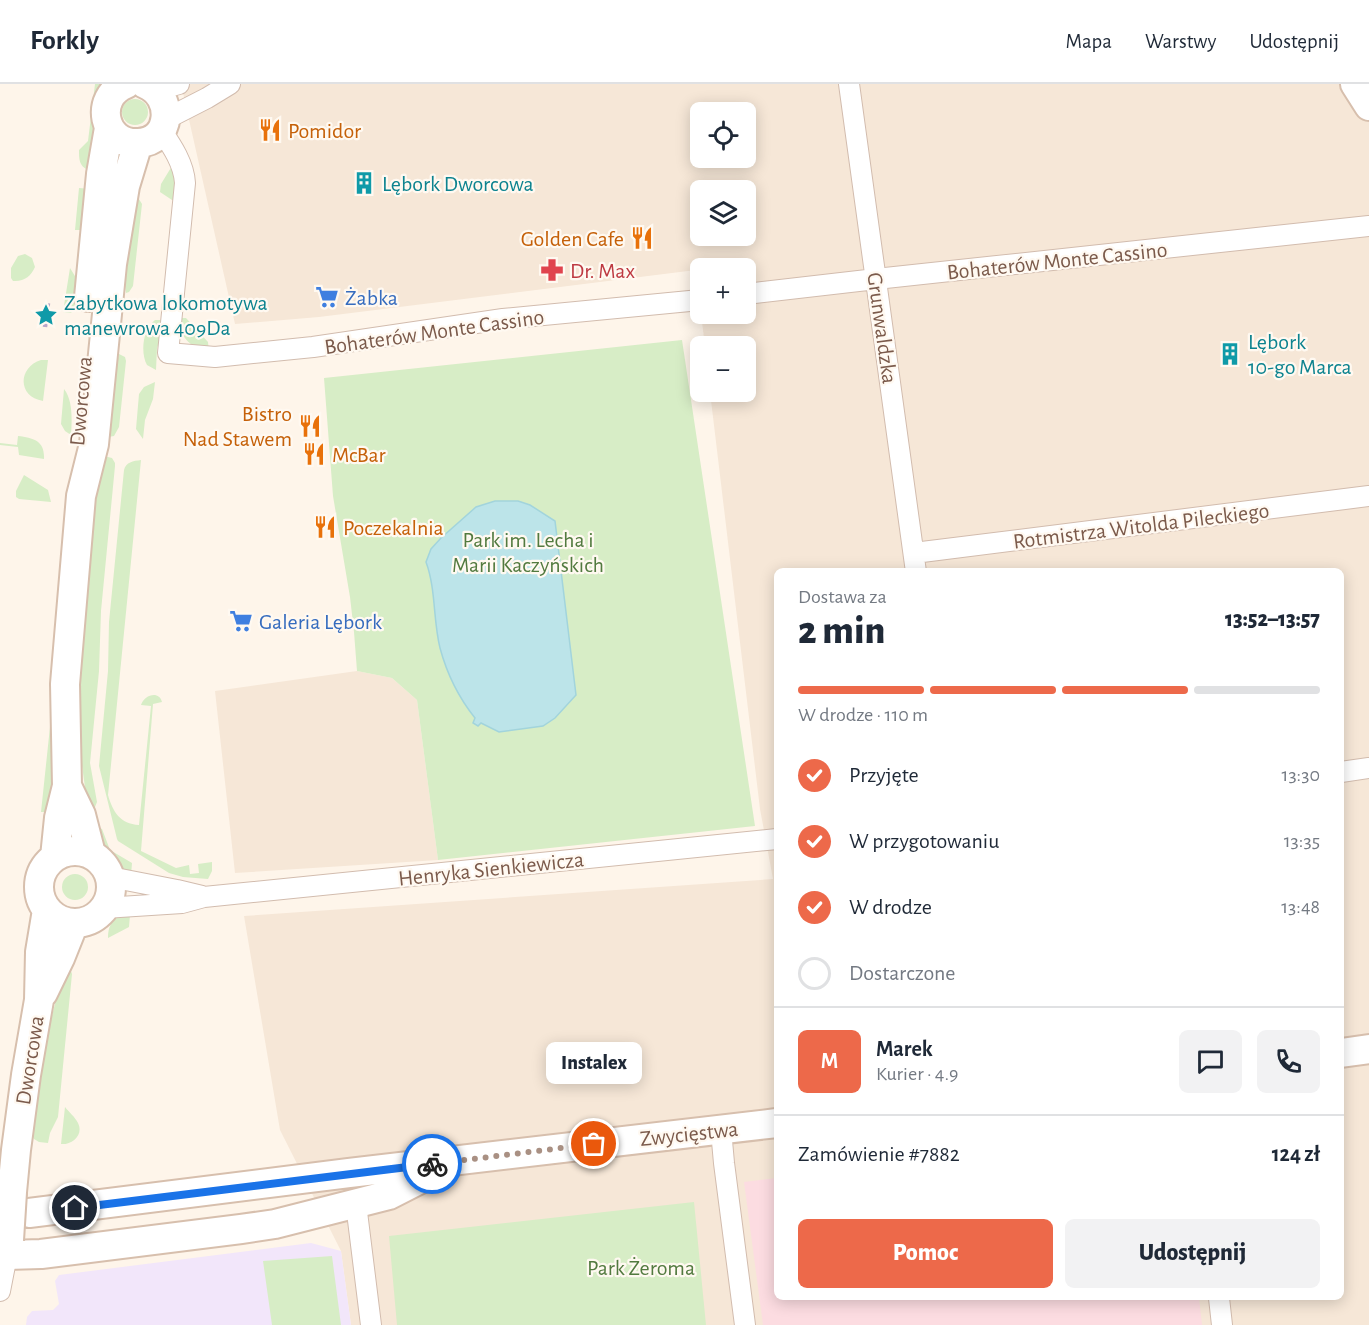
<!DOCTYPE html>
<html lang="pl">
<meta charset="utf-8">
<style>
:root{--surface:#fff;--page:#f2f2f3;--text:#1f2937;--muted:#747a83;--line:#e0e1e3;--accent:#ed694a}
body{margin:0;font-family:"Alegreya Sans",sans-serif;background:var(--page);color:var(--text);height:100vh;display:flex;flex-direction:column;font-size:22px;white-space:nowrap}
*{box-sizing:border-box;margin:0}
p{font-size:20px;color:var(--muted)}
.icon{flex:none;width:33px;height:33px;fill:none;stroke:currentColor;stroke-width:2;stroke-linecap:round;stroke-linejoin:round}
.map{position:relative;flex:1;overflow:hidden}
.drawer{position:absolute;left:774px;top:484px;width:570px;height:732px;display:flex;flex-direction:column;background:var(--surface);border-radius:9px;box-shadow:0 3px 15px #0003}
.drawer>*{flex:none}
.fabs{position:absolute;left:690px;top:18px;display:grid;gap:12px}
.fabs a{display:grid;place-items:center;width:66px;height:66px;border-radius:9px;background:var(--surface);box-shadow:0 3px 15px #0003;font-size:30px}
.pin{position:absolute;display:grid;place-items:center;width:51px;height:51px;color:#fff;margin:-26px;border:3px solid #fff;border-radius:50%;box-shadow:0 2px 6px #0007}
.courier{position:absolute;display:grid;place-items:center;width:60px;height:60px;margin:-30px;border:4px solid #1a73e8;border-radius:50%;background:#fff;color:#222;box-shadow:0 2px 8px #0007}
.bubble{position:absolute;height:42px;border-radius:9px;background:var(--surface);box-shadow:0 3px 15px #0003;font-size:20px;font-weight:800;line-height:42px;text-align:center}
.overview em{font-style:normal;font-weight:800}
.overview div{display:flex;flex-direction:column-reverse}
.overview{display:flex;align-items:center;justify-content:space-between;height:102px;padding:0 24px}
h1{font-size:39px;font-weight:800;line-height:45px}
.bar{display:grid;grid-template-columns:repeat(4,1fr);gap:9px 6px;align-content:center;height:72px;padding:0 24px}
.bar i{height:8px;border-radius:4px;background:var(--line)}
.bar .current{background:var(--accent)}
.bar p{grid-column:span 4}
.line{display:flex;align-items:center;gap:15px;padding:0 24px;border-top:2px solid var(--line)}
.line div{flex:1}
.round{display:grid;place-items:center;flex:none;width:63px;height:63px;border-radius:9px;background:var(--page)}
ol{padding:0 24px;list-style:none}
li{display:flex;align-items:center;gap:18px;height:66px}
li p{margin-inline-start:auto}
li .icon{padding:6px;border-radius:50%;background:var(--accent);color:#fff;stroke-width:4}
li:last-child{color:var(--muted)}
li i{width:33px;height:33px;border:3px solid var(--line);border-radius:50%}
.primary-button{display:flex;gap:12px;margin-top:auto;padding:12px 24px}
.primary-button a{flex:1;height:69px;border-radius:9px;background:var(--accent);color:#fff;font-size:24px;font-weight:800;line-height:69px;text-align:center}
.primary-button a+a{background:var(--page);color:var(--text)}
header{display:flex;align-items:center;gap:36px;box-sizing:border-box;height:84px;padding:0 30px;background:var(--surface);border-bottom:2px solid var(--line)}
header strong{font-size:28px}
nav{display:flex;gap:33px;margin-inline-start:auto;font-size:21px}
.map>svg:first-child{display:block}
.residential{fill:#f6e7d7;fill-rule:evenodd}
.education{fill:#f2e6fa}
.medical{fill:#fcdce1}
.green{fill:#d7edc6}
.water{fill:#bce4e9;stroke:#a2d4dc;stroke-width:1.5}
.lines{fill:none;stroke-linecap:round;stroke-linejoin:round}
.street-casing{stroke:#d2bcae;stroke-width:22}
.secondary-casing{stroke:#d7bfad;stroke-width:32}
.street{stroke:#fff;stroke-width:20}
.secondary{stroke:#fff;stroke-width:28}
.rail{stroke:#b8a6ca;stroke-width:4.5;stroke-dasharray:9 6;stroke-linecap:butt}
.secondary-bridge-casing{stroke:#d7bfad;stroke-width:32;stroke-linecap:butt}
.secondary-bridge{stroke:#fff;stroke-width:28}
.done{stroke:#a99083;stroke-width:6;stroke-dasharray:0 10.8}
.route{stroke:#1a73e8;stroke-width:8}
.labels{text-anchor:middle;stroke-width:4.5;stroke-linejoin:round;paint-order:stroke}
.food-label{font-size:22px;fill:#c56008;stroke:#fff9f1;text-anchor:start}
.culture-label{font-size:22px;fill:#0d838f;stroke:#fff9f1;text-anchor:start}
.street-label{font-size:22px;fill:#7b5a4b;stroke:#fff9f1}
.health-label{font-size:22px;fill:#be3a42;stroke:#fff9f1;text-anchor:start}
.shop-label{font-size:22px;fill:#366cbe;stroke:#fff9f1;text-anchor:start}
.park-label{font-size:22px;fill:#527a3f;stroke:#fff9f1}
</style>
<header>
<strong>Forkly</strong>
<nav><a>Mapa</a><a>Warstwy</a><a>Udostępnij</a></nav>
</header>
<div class="map">
<svg width="1369" height="1241" viewBox="0 0 1369 1241">
<rect width="100%" height="100%" fill="#fef5ea"/>
<!-- residential -->
<path class="residential" d="M181,0H1369V1241H351L341,1167L280,1046L244,832L773,795L760,725L710,308H746V262H705L701,230H746V184H700V224L696,186L319,233L235,240ZM700,28H746V74H700ZM700,106H746V152H700ZM777,488H1341V1214H777Z
M357,587L392,594L417,616L438,776L235,789L215,607Z"/>
<!-- education -->
<path class="education" d="M311,1159L341,1167L351,1241H26L27,1233L32,1227L53,1226L59,1220L55,1197L59,1191Z"/>
<!-- medical -->
<path class="medical" d="M777,1094V1214H1199L1202,1241H763L744,1098Z"/>
<!-- green -->
<path class="green" d="M95,0H102C86,25 95,35 93,62C93,70 90,78 88,86C79,82 79,75 79,66L88,57Z
M122 28a13 13 0 1 1 26 0a13 13 0 1 1-26 0Z
M172,82L175,98L174,116H172L160,108L161,100Z
M79,104L91,105L86,146H75Z
M137,112L142,120L133,202L129,208L126,209L121,169Z
M25,170L32,174L35,183C31,192 24,198 13,197L11,194V184L18,172Z
M70,184L78,197L79,219L71,229L63,228Z
M180,234H186L208,258L209,269C191,262 179,255 180,234Z
M155,236H164L163,247L157,264L156,286L147,281C140,268 143,245 155,236Z
M682,256L755,742L438,776L417,616L392,594L357,587L354,548L350,513L333,412L324,294Z
M119,270L125,273L126,277L119,343L114,352L108,353L103,340Z
M41,276H48L43,317C17,313 18,283 41,276Z
M155,298L153,315L145,336L143,355L136,345L139,310L144,303Z
M64,305C73,316 72,337 71,351L65,347L61,340Z
M18,352C34,354 45,357 44,375L19,371L18,363L0,361V359L17,361Z
M100,371L112,374L115,379V382L101,527L99,587L90,679L97,718L95,723L88,725L79,660V585Z
M141,376L108,711C113,728 120,740 139,741L151,622L141,621C144,611 159,606 162,618L153,620L141,767L176,784L189,781L190,790L199,789L198,780L212,778V787L208,795L183,793L169,789L118,757L117,755L99,682L108,587L109,538L124,386C126,378 133,377 141,376Z
M24,391L48,406L51,418L19,415L16,413V407Z
M50,643L53,650L54,728H41Z
M91,744H100L102,745L110,766L132,779L131,792C104,779 102,770 91,744Z
M62 803a13 13 0 1 1 26 0a13 13 0 1 1-26 0Z
M122,831H130L129,843L108,854C108,843 111,836 122,831Z
M65,881L70,884L72,890L58,1033L50,1049L48,1059L39,1058L34,1055L29,1047L36,994Z
M65,1023C69,1028 75,1033 78,1039C84,1051 72,1061 61,1060Z
M694,1118L706,1241H397L389,1152Z
M332,1172L341,1241H272L263,1177Z"/>
<!-- water -->
<path class="water" d="M518,417L530,421L555,437L576,611L555,634L543,642L499,648L481,639L478,642L473,639L475,634C459,614 447,590 440,564C433,536 436,505 426,478L431,465L441,454L476,423L495,417Z"/>
<g class="lines">
<!-- street casing -->
<g class="street-casing">
<path id="street" d="M849,0L916,488
M157,6L179,0
M166,35L207,14L230,0
M161,46C172,62 184,80 185,99L168,269L215,273L313,263L503,235L700,216
M746,210L876,195L1369,142
M914,469L1369,412
M1341,688L1369,684
M110,793L177,806L202,812
M104,824L182,819L204,813L777,755
M721,1046L724,1079L745,1241
M356,1120L371,1241
M0,1207L7,1171
M1219,1214L1222,1241"/>
</g>
<!-- secondary casing -->
<g class="secondary-casing">
<path id="secondary" d="M126,0C93,13 103,61 138,59C172,58 175,12 145,0
M1355,0L1369,22
M89,213L101,90L109,44
M67,702L81,731L91,770
M39 803a36 36 0 1 1 72 0a36 36 0 1 1-72 0Z
M55,773L59,734L67,702L65,600L81,412L94,360L112,180L125,102L138,59
M43,909L60,874L74,839
M1341,969L1369,965
M12,1108L16,1066L26,991L39,916L40,868L47,826
M29,1129L349,1089L777,1039
M9,1156L7,1171L41,1170L241,1145L275,1140L389,1111L438,1086"/>
</g>
<!-- street -->
<use href="#street" class="street"/>
<!-- secondary -->
<use href="#secondary" class="secondary"/>
<!-- rail -->
<path class="rail" d="M45,243L48,219"/>
<!-- secondary-bridge casing -->
<g class="secondary-bridge-casing">
<path id="secondary-bridge" d="M9,1156L12,1108"/>
</g>
<!-- secondary-bridge -->
<use href="#secondary-bridge" class="secondary-bridge"/>
</g>
<g class="lines">
<!-- done -->
<path class="done" d="M432,1080L594,1060"/>
<!-- route -->
<path class="route" d="M75,1124L432,1080"/>
</g>
<!-- icons -->
<defs>
<g id="restaurant-bare" transform="scale(1.8)"><path d="M-5-6h1v4h1v-4h1v4h1v-4h1v5L-1.5 .5V6h-2V.5L-5-1ZM5-6V6H3V1.5H1.5Q1.5-4 5-6Z" fill="#e8710a" stroke="#fff9f1" stroke-width="2.5" paint-order="stroke"/></g>
<g id="building-bare" transform="scale(1.8)"><path d="M-4-6H4V6H1V3H-1V6H-4ZM-2.5-4.3h1.7v1.8h-1.7ZM.8-4.3h1.7v1.8H.8ZM-2.5-1h1.7V.8h-1.7ZM.8-1h1.7V.8H.8Z" fill="#0f9aa8" stroke="#fff9f1" stroke-width="2.5" paint-order="stroke"/></g>
<g id="pharmacy-bare" transform="scale(1.8)"><path d="M-2-6h4v4h4v4h-4v4h-4v-4h-4v-4h4Z" fill="#e0444e" stroke="#fff9f1" stroke-width="2.5" paint-order="stroke"/></g>
<g id="supermarket-bare" transform="scale(1.8)"><path d="M-6-5.5h2.5l.6 2H6L4.5 2H-2.5L-4.4-4H-6ZM-1.5 3.2a1.3 1.3 0 1 0 .1 0ZM3 3.2a1.3 1.3 0 1 0 .1 0Z" fill="#3f7fe0" stroke="#fff9f1" stroke-width="2.5" paint-order="stroke"/></g>
<g id="sight-bare" transform="scale(1.8)"><path d="M0-6L1.8-2.2L6-1.7L2.9 1.2L3.7 5.4L0 3.3L-3.7 5.4L-2.9 1.2L-6-1.7L-1.8-2.2Z" fill="#0f9aa8" stroke="#fff9f1" stroke-width="2.5" paint-order="stroke"/></g>
</defs>
<g fill-rule="evenodd">
<use href="#restaurant-bare" x="270" y="46"/>
<use href="#building-bare" x="364" y="99"/>
<use href="#restaurant-bare" x="642" y="154"/>
<use href="#pharmacy-bare" x="552" y="186"/>
<use href="#supermarket-bare" x="327" y="213"/>
<use href="#sight-bare" x="46" y="231"/>
<use href="#building-bare" x="1230" y="270"/>
<use href="#restaurant-bare" x="310" y="342"/>
<use href="#restaurant-bare" x="314" y="370"/>
<use href="#restaurant-bare" x="325" y="443"/>
<use href="#supermarket-bare" x="241" y="537"/>
</g>
<g class="labels">
<!-- food labels -->
<g class="food-label">
<text x="288" y="54">Pomidor</text>
<text x="624" y="162" text-anchor="end">Golden Cafe</text>
<text x="292" y="337" text-anchor="end">Bistro<tspan x="292" dy="25">Nad Stawem</tspan></text>
<text x="332" y="378">McBar</text>
<text x="343" y="451">Poczekalnia</text>
</g>
<!-- culture labels -->
<g class="culture-label">
<text x="382" y="107">Lębork Dworcowa</text>
<text x="64" y="226">Zabytkowa lokomotywa<tspan x="64" dy="25">manewrowa 409Da</tspan></text>
<text x="1248" y="265">Lębork<tspan x="1248" dy="25">10-go Marca</tspan></text>
</g>
<!-- street labels -->
<g class="street-label">
<text transform="translate(1057 176) rotate(-6)" y="8">Bohaterów Monte Cassino</text>
<text transform="translate(883 244) rotate(82)" y="8">Grunwaldzka</text>
<text transform="translate(434 247) rotate(-8)" y="8">Bohaterów Monte Cassino</text>
<text transform="translate(80 317) rotate(-85)" y="8">Dworcowa</text>
<text transform="translate(1141 441) rotate(-7)" y="8">Rotmistrza Witolda Pileckiego</text>
<text transform="translate(491 784) rotate(-6)" y="8">Henryka Sienkiewicza</text>
<text transform="translate(29 976) rotate(-81)" y="8">Dworcowa</text>
<text transform="translate(689 1049) rotate(-6)" y="8">Zwycięstwa</text>
</g>
<!-- health labels -->
<g class="health-label">
<text x="570" y="194">Dr. Max</text>
</g>
<!-- shop labels -->
<g class="shop-label">
<text x="345" y="221">Żabka</text>
<text x="259" y="545">Galeria Lębork</text>
</g>
<!-- park labels -->
<g class="park-label">
<text x="528" y="463">Park im. Lecha i<tspan x="528" dy="25">Marii Kaczyńskich</tspan></text>
<text x="641" y="1191">Park Żeroma</text>
</g>
</g>
</svg>
<div class="fabs">
<a><svg class="icon" aria-label="locate" viewBox="0 0 24 24"><circle cx="12" cy="12" r="6"/><path d="M12 2v4M12 18v4M2 12h4M18 12h4"/></svg></a>
<a><svg class="icon" aria-label="layers" viewBox="0 0 24 24"><path d="M12 4l9 5-9 5-9-5zM3 14l9 5 9-5"/></svg></a>
<a>+</a>
<a>−</a>
</div>
<div class="pin" style="left:594px;top:1060px;background:#ea580c"><svg class="icon" aria-label="bag" viewBox="0 0 24 24"><path d="M5 8h14l-1 12H6zM9 8a3 3 0 0 1 6 0"/></svg></div>
<div class="pin" style="left:75px;top:1124px;background:#1f2937"><svg class="icon" aria-label="home" viewBox="0 0 24 24"><path d="M3 11l9-7 9 7M6 9v11h12V9"/></svg></div>
<div class="courier" style="left:432px;top:1080px"><svg class="icon" aria-label="bike" viewBox="0 0 24 24"><circle cx="6" cy="16" r="4"/><circle cx="18" cy="16" r="4"/><path d="M6 16l4-8h5l3 8M10 8l3 8H6M13 5h3"/></svg></div>
<div class="bubble" style="left:546px;top:958px;width:96px">Instalex</div>
<section class="drawer">
<div class="overview"><div><h1>2 min</h1><p>Dostawa za</p></div><em>13:52–13:57</em></div>
<div class="bar"><i class="current"></i><i class="current"></i><i class="current"></i><i></i><p>W drodze · 110 m</p></div>
<ol>
<li><svg class="icon" aria-label="check" viewBox="0 0 24 24"><path d="M5 12l5 5 9-10"/></svg>Przyjęte<p>13:30</p></li>
<li><svg class="icon" aria-label="check" viewBox="0 0 24 24"><path d="M5 12l5 5 9-10"/></svg>W przygotowaniu<p>13:35</p></li>
<li><svg class="icon" aria-label="check" viewBox="0 0 24 24"><path d="M5 12l5 5 9-10"/></svg>W drodze<p>13:48</p></li>
<li><i></i>Dostarczone</li>
</ol>
<div class="line" style="height:108px"><b class="round" style="background:var(--accent);color:#fff">M</b><div><b>Marek</b><p>Kurier · 4.9</p></div><a class="round"><svg class="icon" aria-label="chat" viewBox="0 0 24 24"><path d="M4 5h16v11H9l-5 4z"/></svg></a><a class="round"><svg class="icon" aria-label="phone" viewBox="0 0 24 24"><path d="M5 4h4l2 5-3 2q2 4 5 5l2-3 5 2v4C11 20 4 13 5 4z"/></svg></a></div>
<div class="line" style="height:78px"><div>Zamówienie #7882</div><b>124 zł</b></div>
<div class="primary-button"><a>Pomoc</a><a>Udostępnij</a></div>
</section>
</div>
